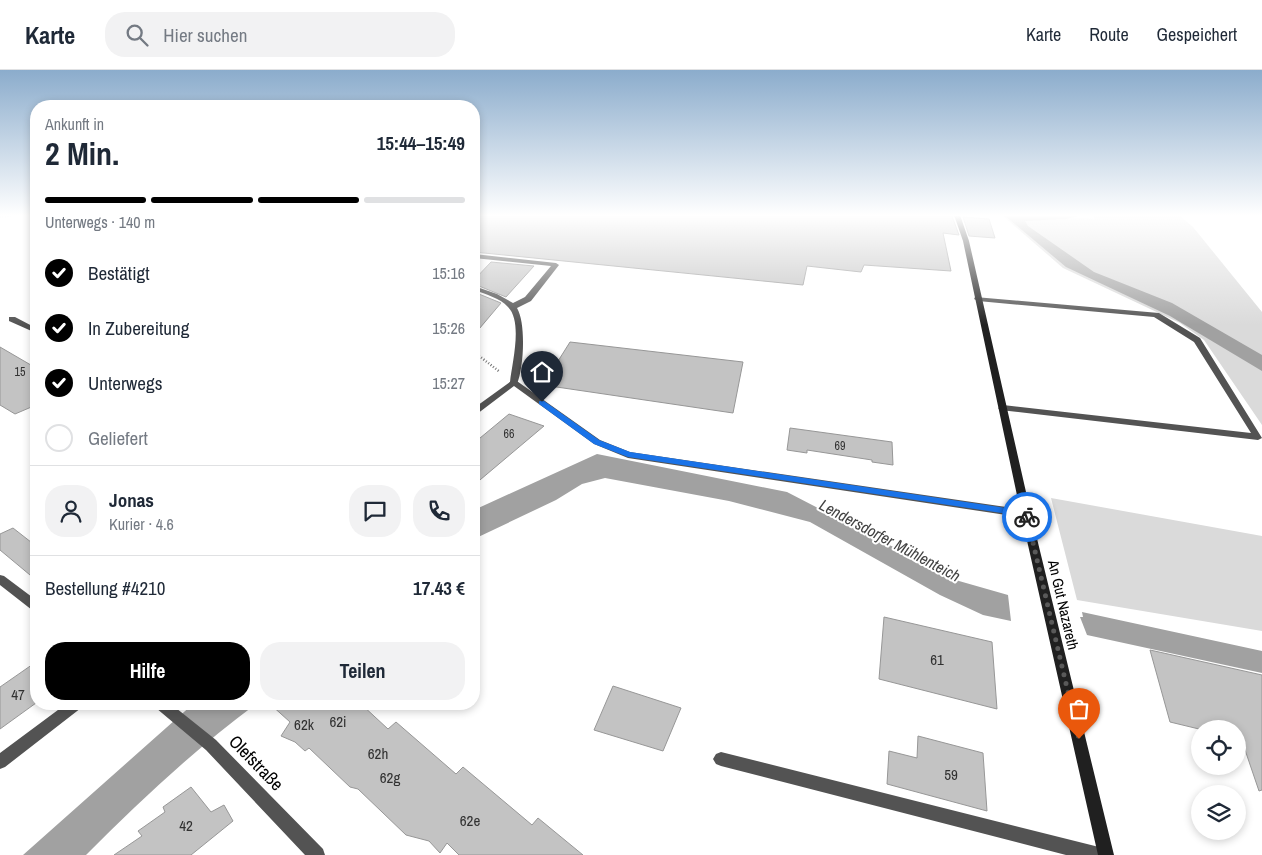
<!DOCTYPE html>
<html lang="de">
<meta charset="utf-8">
<style>
:root{--surface:#fff;--page:#f2f2f3;--text:#1f2937;--muted:#747a83;--line:#e0e1e3;--accent:#000}
body{margin:0;font-family:"Archivo Narrow",sans-serif;background:var(--page);color:var(--text);height:100vh;display:flex;flex-direction:column;font-size:19px;white-space:nowrap}
*{box-sizing:border-box;margin:0}
p{font-size:16px;color:var(--muted)}
.icon{flex:none;width:28px;height:28px;fill:none;stroke:currentColor;stroke-width:2;stroke-linecap:round;stroke-linejoin:round}
.map{position:relative;flex:1;overflow:hidden}
.panel{position:absolute;left:30px;top:30px;width:450px;height:610px;display:flex;flex-direction:column;background:var(--surface);border-radius:20px;box-shadow:0 2px 8px #0003}
.panel>*{flex:none}
.fabs{position:absolute;left:1191px;top:650px;display:grid;gap:10px}
.fabs a{display:grid;place-items:center;width:55px;height:55px;border-radius:50%;background:var(--surface);box-shadow:0 2px 8px #0003;font-size:25px}
.pin{position:absolute;display:grid;place-items:center;width:42px;height:42px;color:#fff;margin:-51px -21px;border-radius:50% 50% 50% 0;rotate:-45deg;box-shadow:0 0 5px #0007}
.pin .icon{rotate:45deg}
.courier{position:absolute;display:grid;place-items:center;width:50px;height:50px;margin:-25px;border:4px solid #1a73e8;border-radius:50%;background:#fff;color:#222;box-shadow:0 1px 6px #0007}
.head em{font-style:normal;font-weight:700}
.head div{display:flex;flex-direction:column-reverse}
.head{display:flex;align-items:center;justify-content:space-between;height:85px;padding:0 15px}
h1{font-size:32px;font-weight:700;line-height:38px}
.bar{display:grid;grid-template-columns:repeat(4,1fr);gap:8px 5px;align-content:center;height:60px;padding:0 15px}
.bar i{height:6px;border-radius:4px;background:var(--line)}
.bar .on{background:var(--accent)}
.bar p{grid-column:span 4}
.line{display:flex;align-items:center;gap:12px;padding:0 15px;border-top:1px solid var(--line)}
.line div{flex:1}
.round{display:grid;place-items:center;flex:none;width:52px;height:52px;border-radius:20px;background:var(--page)}
ol{padding:0 15px;list-style:none}
li{display:flex;align-items:center;gap:15px;height:55px}
li p{margin-inline-start:auto}
li .icon{padding:5px;border-radius:50%;background:var(--accent);color:#fff;stroke-width:4}
li:last-child{color:var(--muted)}
li i{width:28px;height:28px;border:2px solid var(--line);border-radius:50%}
.cta{display:flex;gap:10px;margin-top:auto;padding:10px 15px}
.cta a{flex:1;height:58px;border-radius:20px;background:var(--accent);color:#fff;font-size:20px;font-weight:700;line-height:58px;text-align:center}
.cta a+a{background:var(--page);color:var(--text)}
header{display:flex;align-items:center;gap:30px;box-sizing:border-box;height:70px;padding:0 25px;background:var(--surface);border-bottom:1px solid var(--line)}
header strong{font-size:24px}
nav{display:flex;gap:28px;margin-inline-start:auto;font-size:18px}
.search{width:350px;height:45px;background:var(--page);display:flex;align-items:center;gap:12px;box-sizing:border-box;padding:0 18px;border-radius:20px;color:var(--muted);font-size:19px}
.map>svg:first-child{display:block}
.green{fill:#dadada}
.water{fill:#a1a1a1}
.building{fill:#c3c3c3;stroke:#979797}
.lines{fill:none;stroke-linecap:round;stroke-linejoin:round}
.path-far1{stroke:#757575;stroke-width:2;stroke-dasharray:0.5 2;stroke-linecap:butt}
.path{stroke:#757575;stroke-width:2.5;stroke-dasharray:1 2;stroke-linecap:butt}
.lane{fill:#535353;fill-rule:evenodd}
.street{fill:#535353;fill-rule:evenodd}
.secondary{fill:#202020;fill-rule:evenodd}
.route{fill:#1a73e8}
.done{stroke:#595959;stroke-width:5;stroke-dasharray:0 9}
.labels{text-anchor:middle;stroke-width:4;stroke-linejoin:round;paint-order:stroke}
.number-label{font-size:12px;fill:#313131}
.street-label{font-size:15px;fill:#000;stroke:#fff}
.near-number-label{font-size:15px;fill:#313131}
.water-label{font-size:16px;font-style:italic;fill:#424242;stroke:#fff}
.near-street-label{font-size:18px;fill:#000;stroke:#fff}
</style>
<header>
<strong>Karte</strong>
<div class="search"><svg class="icon" aria-label="search" viewBox="0 0 24 24"><circle cx="10" cy="10" r="6"/><path d="M15 15l6 6"/></svg>Hier suchen</div>
<nav><a>Karte</a><a>Route</a><a>Gespeichert</a></nav>
</header>
<div class="map">
<svg width="1262" height="785" viewBox="0 0 1262 785">
<rect width="100%" height="100%" fill="#fff"/>
<!-- green -->
<path class="green" d="M1002,145H1044L1095,149L1093,145H1179L1193,157L1262,242V355L1204,270L1180,253L1063,198Z
M1051,428L1262,466V561L1077,530Z"/>
<!-- water -->
<path class="water" d="M1004,145H1082L1066,149L1025,151L1028,156L1094,202L1172,233L1262,285V301L1170,246L1066,197Z
M597,384L787,422L959,511L1008,525L1011,551L983,545L940,525L810,452L729,431L605,408L582,414L556,430L474,469V440Z
M1082,542L1262,581V603L1087,565L1080,547H1083Z
M193,634H256C195,679 140,731 86,785H23Z"/>
<!-- building -->
<path class="building" d="M474,145H946L952,146L959,165L943,163L951,201L864,195L861,202L807,196L803,215L474,182Z
M963,147L989,149L995,168L969,166Z
M491,192L534,196L506,227L474,214V210Z
M474,222L501,233L474,265Z
M570,272L743,292L733,343L543,315Z
M0,277L36,298V335L15,344L0,335Z
M509,344L544,356L474,415V373Z
M790,358L892,372L893,395L872,392V390L807,380V383L787,380Z
M13,458L36,476V510L0,480V464Z
M884,547L992,572L997,639L879,609Z
M1150,580L1262,605V720L1259,721L1241,668H1238V659H1199L1170,652Z
M36,592V633L0,659V617Z
M613,616L681,638L663,681L594,660Z
M270,634H361L388,659L396,652L456,704L463,697L532,755L538,748L583,785H459L447,773L440,783L429,771L406,765L358,719L350,717L309,678L305,681L295,672L281,666L290,652Z
M918,666L983,683L987,741L887,714L889,681L917,688Z
M191,717L211,742L224,735L233,751L191,785H114L142,766L138,761L165,742L163,737Z"/>
<g class="lines">
<!-- path-far1 -->
<path class="path-far1" d="M0,147L13,145"/>
<!-- path -->
<path class="path" d="M474,282L500,302"/>
<!-- lane -->
<path class="lane" d="M474,184L556,193L559,195L531,231L517,238C526,253 524,297 517,314L514,315L510,312C512,293 523,252 508,237C500,228 485,224 474,220V216L497,224L513,233L525,227L551,196L474,188Z
M975,227L1159,243L1200,268L1262,368L1258,370L1000,340L998,338L1003,335L1251,363L1194,272L1154,247L978,231L974,229Z
M721,682L1099,777L1105,779L1107,785H1066L721,696L716,694L713,689L716,684Z"/>
<!-- street -->
<path class="street" d="M9,247H15L36,258V263L9,251Z
M514,309L600,370L630,382L1026,440L1031,444L1026,448L628,388L594,374L514,316L477,344L474,345V338Z
M0,505L4,506L36,530V542L32,540L0,515Z
M66,634H83L81,638L5,697L0,699V683Z
M154,634H171L216,670L323,779L325,785H305L206,680L156,638Z"/>
<!-- secondary -->
<path class="secondary" d="M954,145H960L969,171L1031,444L1114,785H1098L1021,444L963,171Z"/>
</g>
<!-- sky -->
<linearGradient id="sky" x2="0" y2="1"><stop stop-color="#8baccc"/><stop offset="0.57" stop-color="#fff"/><stop offset="1" stop-color="#fff" stop-opacity="0"/></linearGradient>
<rect width="1262" height="255" fill="url(#sky)"/>
<!-- route -->
<path class="route" d="M539,331H544L599,370L630,382L1026,441L1029,442L1031,447L1027,450L1022,446L628,387L594,374L539,334Z"/>
<g class="lines">
<!-- done -->
<path class="done" d="M1027,447L1079,669"/>
</g>
<g class="labels">
<!-- number labels -->
<g class="number-label">
<text x="20" y="306">15</text>
<text x="509" y="368">66</text>
<text x="840" y="380">69</text>
</g>
<!-- street labels -->
<g class="street-label">
<text transform="translate(1063 535) rotate(77)" y="5">An Gut Nazareth</text>
</g>
<!-- near-number labels -->
<g class="near-number-label">
<text x="937" y="595">61</text>
<text x="18" y="630">47</text>
<text x="338" y="657">62i</text>
<text x="304" y="660">62k</text>
<text x="378" y="689">62h</text>
<text x="951" y="710">59</text>
<text x="390" y="713">62g</text>
<text x="470" y="756">62e</text>
<text x="186" y="761">42</text>
</g>
<!-- water labels -->
<g class="water-label">
<text transform="translate(890 470) rotate(28)" y="6">Lendersdorfer Mühlenteich</text>
</g>
<!-- near-street labels -->
<g class="near-street-label">
<text transform="translate(256 693) rotate(46)" y="6">Olefstraße</text>
</g>
</g>
</svg>
<div class="fabs">
<a><svg class="icon" aria-label="locate" viewBox="0 0 24 24"><circle cx="12" cy="12" r="6"/><path d="M12 2v4M12 18v4M2 12h4M18 12h4"/></svg></a>
<a><svg class="icon" aria-label="layers" viewBox="0 0 24 24"><path d="M12 4l9 5-9 5-9-5zM3 14l9 5 9-5"/></svg></a>
</div>
<div class="pin" style="left:1079px;top:669px;background:#ea580c"><svg class="icon" aria-label="bag" viewBox="0 0 24 24"><path d="M5 8h14l-1 12H6zM9 8a3 3 0 0 1 6 0"/></svg></div>
<div class="pin" style="left:542px;top:332px;background:#1f2937"><svg class="icon" aria-label="home" viewBox="0 0 24 24"><path d="M3 11l9-7 9 7M6 9v11h12V9"/></svg></div>
<div class="courier" style="left:1027px;top:447px"><svg class="icon" aria-label="bike" viewBox="0 0 24 24"><circle cx="6" cy="16" r="4"/><circle cx="18" cy="16" r="4"/><path d="M6 16l4-8h5l3 8M10 8l3 8H6M13 5h3"/></svg></div>
<section class="panel">
<div class="head"><div><h1>2 Min.</h1><p>Ankunft in</p></div><em>15:44–15:49</em></div>
<div class="bar"><i class="on"></i><i class="on"></i><i class="on"></i><i></i><p>Unterwegs · 140 m</p></div>
<ol>
<li><svg class="icon" aria-label="check" viewBox="0 0 24 24"><path d="M5 12l5 5 9-10"/></svg>Bestätigt<p>15:16</p></li>
<li><svg class="icon" aria-label="check" viewBox="0 0 24 24"><path d="M5 12l5 5 9-10"/></svg>In Zubereitung<p>15:26</p></li>
<li><svg class="icon" aria-label="check" viewBox="0 0 24 24"><path d="M5 12l5 5 9-10"/></svg>Unterwegs<p>15:27</p></li>
<li><i></i>Geliefert</li>
</ol>
<div class="line" style="height:90px"><a class="round"><svg class="icon" aria-label="person" viewBox="0 0 24 24"><circle cx="12" cy="8" r="4"/><path d="M4 21q1-7 8-7t8 7"/></svg></a><div><b>Jonas</b><p>Kurier · 4.6</p></div><a class="round"><svg class="icon" aria-label="chat" viewBox="0 0 24 24"><path d="M4 5h16v11H9l-5 4z"/></svg></a><a class="round"><svg class="icon" aria-label="phone" viewBox="0 0 24 24"><path d="M5 4h4l2 5-3 2q2 4 5 5l2-3 5 2v4C11 20 4 13 5 4z"/></svg></a></div>
<div class="line" style="height:65px"><div>Bestellung #4210</div><b>17.43 €</b></div>
<div class="cta"><a>Hilfe</a><a>Teilen</a></div>
</section>
</div>
